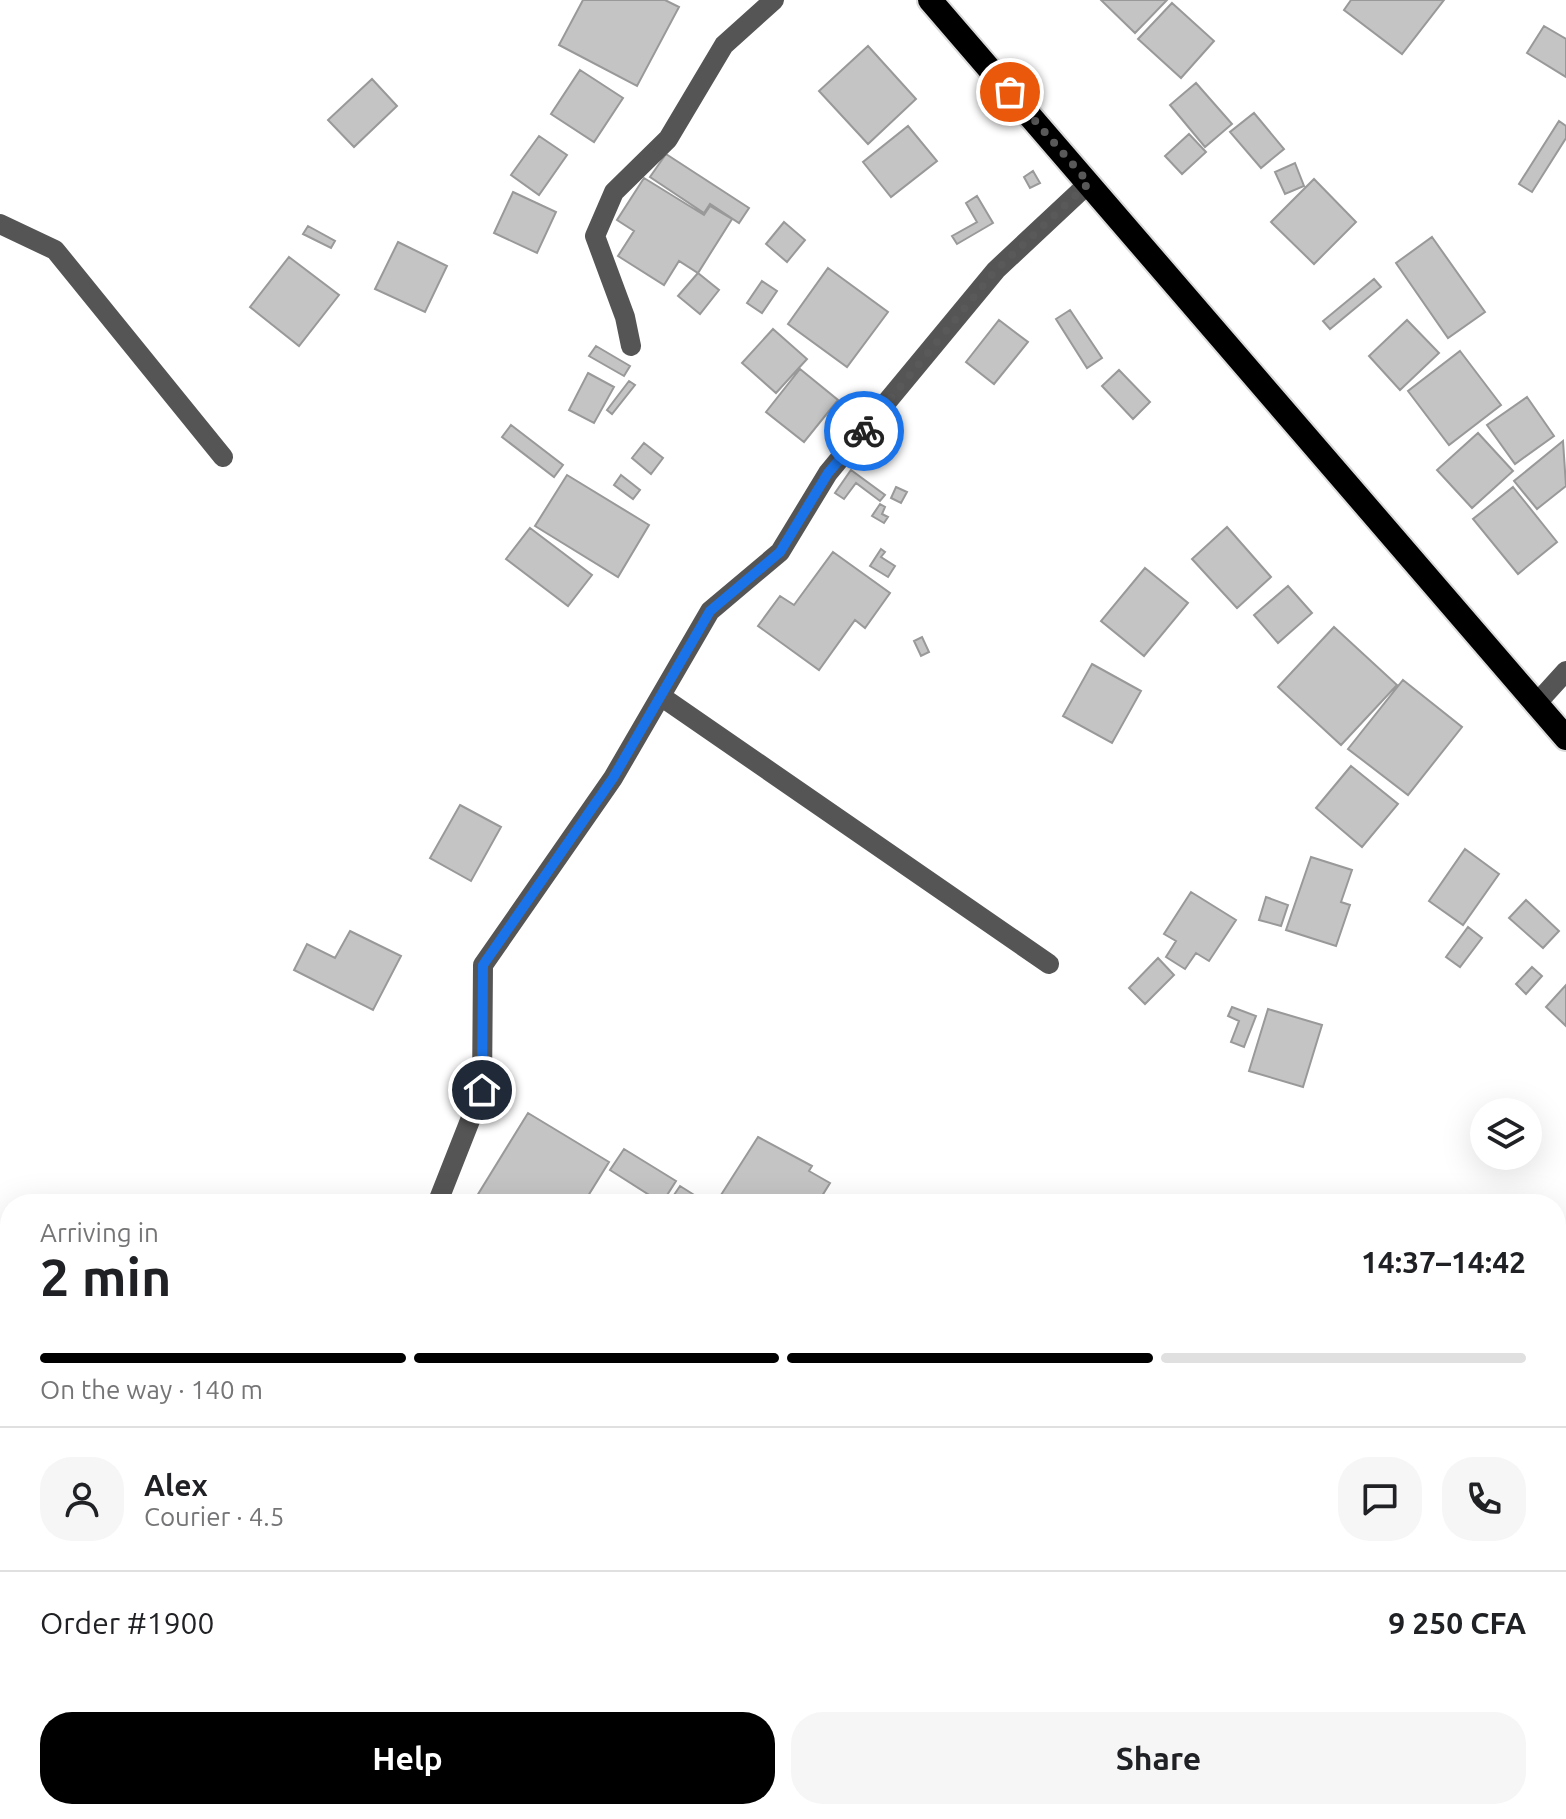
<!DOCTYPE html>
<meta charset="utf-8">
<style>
:root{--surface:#fff;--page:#f6f6f6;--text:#202124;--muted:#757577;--line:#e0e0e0;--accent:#000}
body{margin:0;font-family:Ubuntu,sans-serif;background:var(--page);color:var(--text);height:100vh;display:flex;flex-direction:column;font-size:30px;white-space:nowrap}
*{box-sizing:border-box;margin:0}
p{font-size:26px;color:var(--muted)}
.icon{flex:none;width:44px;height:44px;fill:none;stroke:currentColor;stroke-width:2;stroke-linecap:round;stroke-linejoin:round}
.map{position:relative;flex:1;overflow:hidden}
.side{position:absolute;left:0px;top:1194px;width:1566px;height:626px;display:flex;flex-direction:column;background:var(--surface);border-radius:32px 32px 0 0;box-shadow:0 8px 32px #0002}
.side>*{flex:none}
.buttons{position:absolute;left:1470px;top:1098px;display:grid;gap:16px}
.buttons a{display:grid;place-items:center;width:72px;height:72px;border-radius:50%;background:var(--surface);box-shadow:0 8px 32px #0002;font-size:40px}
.pin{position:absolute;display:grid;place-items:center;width:68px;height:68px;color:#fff;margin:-34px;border:4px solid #fff;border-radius:50%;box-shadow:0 2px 8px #0007}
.courier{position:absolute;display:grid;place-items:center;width:80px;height:80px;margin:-40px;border:6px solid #1a73e8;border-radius:50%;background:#fff;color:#222;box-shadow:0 2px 10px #0007}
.overview em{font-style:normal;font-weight:700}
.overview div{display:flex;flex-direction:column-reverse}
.overview{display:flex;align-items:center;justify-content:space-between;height:136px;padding:0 40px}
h1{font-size:52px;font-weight:700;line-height:60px}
.bar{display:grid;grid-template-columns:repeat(4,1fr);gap:12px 8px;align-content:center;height:96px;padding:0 40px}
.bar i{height:10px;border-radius:6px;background:var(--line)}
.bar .on{background:var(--accent)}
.bar p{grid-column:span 4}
.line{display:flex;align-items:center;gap:20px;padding:0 40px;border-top:2px solid var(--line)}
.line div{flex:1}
.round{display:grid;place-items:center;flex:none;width:84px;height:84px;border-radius:32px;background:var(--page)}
.action{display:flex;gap:16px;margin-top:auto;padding:16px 40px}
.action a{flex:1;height:92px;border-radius:32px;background:var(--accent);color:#fff;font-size:32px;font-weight:700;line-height:92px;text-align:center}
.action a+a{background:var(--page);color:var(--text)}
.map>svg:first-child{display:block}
.building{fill:#c4c4c4;stroke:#999;stroke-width:2}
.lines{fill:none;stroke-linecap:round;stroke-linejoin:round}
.highway-casing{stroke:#dbdbdb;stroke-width:28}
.minor{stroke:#555;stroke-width:20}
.highway{stroke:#000;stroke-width:24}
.done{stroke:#595959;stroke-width:8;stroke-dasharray:0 14.4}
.route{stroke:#1a73e8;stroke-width:10}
</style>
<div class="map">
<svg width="1566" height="1819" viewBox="0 0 1566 1819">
<rect width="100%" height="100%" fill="#fff"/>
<!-- building -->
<path class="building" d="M583,0H665L679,7L637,86L559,45Z
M1101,0H1167L1135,33Z
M1351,0H1444L1402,54L1344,10Z
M1172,3L1214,41L1181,78L1138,39Z
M1544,26L1566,39V77L1527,53Z
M868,46L916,99L868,144L819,91Z
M580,70L623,98L594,142L551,114Z
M372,79L397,106L354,147L328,120Z
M1196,83L1232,124L1205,147L1170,105Z
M1254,113L1284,149L1261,168L1230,132Z
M1559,121L1566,126V138L1532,192L1519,184Z
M908,126L937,161L891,197L863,162Z
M1189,134L1206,152L1182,174L1165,156Z
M539,136L567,155L539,195L511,175Z
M666,154L749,208L739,223L710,204L704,213L650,177Z
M1295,163L1304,186L1285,194L1275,172Z
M1033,171L1040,183L1030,188L1024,177Z
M644,178L704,215L710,206L732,219L698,273L679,261L664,285L618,256L634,231L617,220Z
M1314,179L1356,222L1314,264L1271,222Z
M513,192L556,212L537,253L494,233Z
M977,196L993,223L957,244L952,236L977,222L966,203Z
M784,222L805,240L787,262L766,244Z
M308,226L335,241L331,248L303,234Z
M1432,237L1485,312L1448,338L1396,263Z
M398,242L447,266L425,312L375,289Z
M289,257L339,295L299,346L250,307Z
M828,268L888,312L847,367L788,324Z
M698,273L719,290L700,314L678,296Z
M1374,279L1381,287L1330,329L1323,321Z
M762,281L777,291L762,313L747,303Z
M1070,310L1102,358L1087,368L1056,319Z
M999,320L1028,342L994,384L966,362Z
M1407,320L1439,353L1400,390L1369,356Z
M773,329L807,359L776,393L742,363Z
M596,346L630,366L624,376L589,356Z
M1460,351L1501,405L1449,445L1408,391Z
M800,369L838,400L804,442L766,412Z
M1119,370L1150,402L1133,419L1102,386Z
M588,373L614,387L594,423L569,410Z
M629,381L635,385L612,414L607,410Z
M1527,397L1554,436L1515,464L1487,425Z
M511,425L563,465L554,477L502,437Z
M1478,433L1513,471L1472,508L1437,470Z
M1563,441L1566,486L1537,509L1514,481Z
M644,443L663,458L651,474L632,458Z
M851,470L885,495L880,501L856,483L844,499L835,493Z
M567,475L649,525L618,577L535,526Z
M621,475L640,490L633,499L614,485Z
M896,487L907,492L901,503L891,498Z
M1513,487L1557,542L1518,574L1473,519Z
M880,504L885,507L882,514L888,517L884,523L872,516Z
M1227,527L1271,577L1237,608L1192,559Z
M530,528L592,575L568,606L506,559Z
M881,549L885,552L881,557L895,566L888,577L870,566Z
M833,552L890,593L865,628L855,620L819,670L758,626L780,596L794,605Z
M1145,568L1188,603L1144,656L1101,621Z
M1288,586L1312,613L1278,643L1254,615Z
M1334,627L1397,685L1341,745L1278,687Z
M922,637L929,652L921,656L914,641Z
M1092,664L1141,691L1112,743L1063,716Z
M1403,680L1462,727L1408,795L1348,749Z
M1351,766L1398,804L1362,847L1316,808Z
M460,805L501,827L471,881L430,858Z
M1465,849L1499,874L1463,925L1429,901Z
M1311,857L1352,870L1341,902L1350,905L1336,946L1286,930Z
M1191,892L1236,920L1209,961L1196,953L1185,969L1166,957L1176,941L1164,934Z
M1266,897L1288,905L1281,926L1259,920Z
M1526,900L1559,931L1543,948L1509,918Z
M1468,927L1482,938L1460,967L1446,957Z
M350,931L401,956L373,1010L294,970L307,944L335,958Z
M1158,958L1174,975L1145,1004L1129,988Z
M1532,967L1542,976L1526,994L1516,984Z
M1566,985V1026L1546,1007Z
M1232,1007L1256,1016L1244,1047L1231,1042L1239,1021L1228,1016Z
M1268,1009L1322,1025L1303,1087L1249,1071Z
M528,1113L609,1162L583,1204H472Z
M758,1137L812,1166L809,1171L830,1183L817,1204H734L721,1195Z
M624,1149L676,1181L662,1203L610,1170Z
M680,1186L707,1203L681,1204L672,1198Z"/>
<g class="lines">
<!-- highway casing -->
<g class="highway-casing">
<path id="highway" d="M930,0L1566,738"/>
</g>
<!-- minor -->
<path class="minor" d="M0,224L55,250L223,457
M631,346L625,317L595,236L614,192L668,139L724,45L774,0
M662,697L1049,964
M1537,703L1566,671
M437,1204L482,1090L483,965L613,778L710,611L780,552L828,473L996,270L1089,183
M39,1819L155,1810
M363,1819V1810"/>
<!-- highway -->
<use href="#highway" class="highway"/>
</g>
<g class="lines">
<!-- done -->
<path class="done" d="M864,431L996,270L1089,183L1010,92"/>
<!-- route -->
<path class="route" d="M482,1090L483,965L613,778L710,611L780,552L828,473L864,431"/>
</g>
</svg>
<div class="buttons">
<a><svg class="icon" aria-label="layers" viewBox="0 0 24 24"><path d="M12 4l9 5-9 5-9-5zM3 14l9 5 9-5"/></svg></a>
</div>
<div class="pin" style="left:1010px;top:92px;background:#ea580c"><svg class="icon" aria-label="bag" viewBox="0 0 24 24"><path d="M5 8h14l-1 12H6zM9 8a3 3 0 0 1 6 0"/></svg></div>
<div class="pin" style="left:482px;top:1090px;background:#1f2937"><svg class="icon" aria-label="home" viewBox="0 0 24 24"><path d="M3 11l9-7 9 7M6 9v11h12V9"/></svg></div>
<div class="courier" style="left:864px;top:431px"><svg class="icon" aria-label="bike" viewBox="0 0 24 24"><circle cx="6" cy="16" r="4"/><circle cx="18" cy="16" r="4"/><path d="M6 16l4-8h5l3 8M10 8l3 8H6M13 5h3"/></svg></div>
<section class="side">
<div class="overview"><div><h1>2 min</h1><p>Arriving in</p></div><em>14:37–14:42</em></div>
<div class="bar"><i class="on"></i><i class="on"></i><i class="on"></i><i></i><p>On the way · 140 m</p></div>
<div class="line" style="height:144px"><a class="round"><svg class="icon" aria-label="person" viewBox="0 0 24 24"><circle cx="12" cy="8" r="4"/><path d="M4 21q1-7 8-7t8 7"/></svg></a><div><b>Alex</b><p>Courier · 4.5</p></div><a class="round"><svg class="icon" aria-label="chat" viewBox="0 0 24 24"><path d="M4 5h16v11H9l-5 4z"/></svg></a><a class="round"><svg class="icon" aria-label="phone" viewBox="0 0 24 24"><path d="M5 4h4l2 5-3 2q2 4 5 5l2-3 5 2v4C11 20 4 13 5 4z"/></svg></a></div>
<div class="line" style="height:104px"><div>Order #1900</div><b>9 250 CFA</b></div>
<div class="action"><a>Help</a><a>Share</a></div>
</section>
</div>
